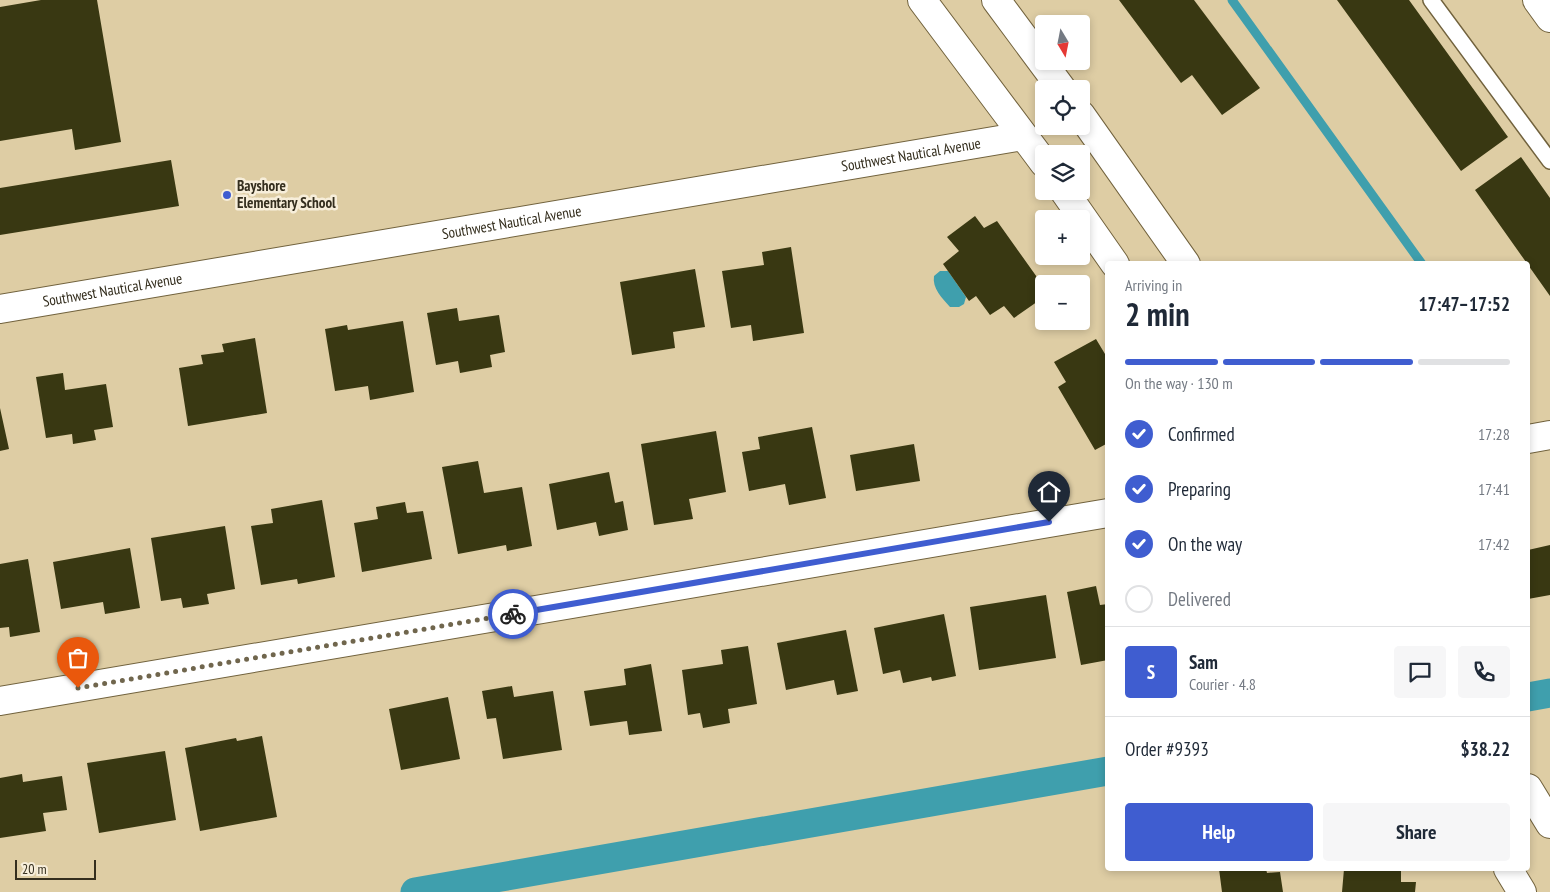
<!DOCTYPE html>
<meta charset="utf-8">
<style>
:root{--surface:#fff;--page:#f6f6f7;--text:#1f2937;--muted:#747a83;--line:#e0e1e3;--accent:#3f5dd0}
body{margin:0;font-family:"PT Sans Narrow",sans-serif;background:var(--page);color:var(--text);height:100vh;display:flex;flex-direction:column;font-size:19px;white-space:nowrap}
*{box-sizing:border-box;margin:0}
p{font-size:16px;color:var(--muted)}
.icon{flex:none;width:28px;height:28px;fill:none;stroke:currentColor;stroke-width:2;stroke-linecap:round;stroke-linejoin:round}
.map{position:relative;flex:1;overflow:hidden}
.side{position:absolute;left:1105px;top:261px;width:425px;height:610px;display:flex;flex-direction:column;background:var(--surface);border-radius:5px;box-shadow:0 2px 8px #0003}
.side>*{flex:none}
.needle{width:32px;rotate:170deg}
.controls{position:absolute;left:1035px;top:15px;display:grid;gap:10px}
.controls a{display:grid;place-items:center;width:55px;height:55px;border-radius:5px;background:var(--surface);box-shadow:0 2px 8px #0003;font-size:25px}
.scale{position:absolute;left:15px;bottom:12px;width:81px;box-sizing:border-box;padding-left:5px;border:2px solid #342e1e;border-top:0;font-size:14px;line-height:18px;white-space:nowrap;color:#342e1e;-webkit-text-stroke:4px #f7eeda;paint-order:stroke}
.pin{position:absolute;display:grid;place-items:center;width:42px;height:42px;color:#fff;margin:-51px -21px;border-radius:50% 50% 50% 0;rotate:-45deg;box-shadow:0 0 5px #0007}
.pin .icon{rotate:45deg}
.courier{position:absolute;display:grid;place-items:center;width:50px;height:50px;margin:-25px;border:4px solid #3f5dd0;border-radius:50%;background:#fff;color:#222;box-shadow:0 1px 6px #0007}
.headline em{font-style:normal;font-weight:700}
.headline div{display:flex;flex-direction:column-reverse}
.headline{display:flex;align-items:center;justify-content:space-between;height:85px;padding:0 20px}
h1{font-size:32px;font-weight:700;line-height:38px}
.bar{display:grid;grid-template-columns:repeat(4,1fr);gap:8px 5px;align-content:center;height:60px;padding:0 20px}
.bar i{height:6px;border-radius:4px;background:var(--line)}
.bar .on{background:var(--accent)}
.bar p{grid-column:span 4}
.line{display:flex;align-items:center;gap:12px;padding:0 20px;border-top:1px solid var(--line)}
.line div{flex:1}
.round{display:grid;place-items:center;flex:none;width:52px;height:52px;border-radius:5px;background:var(--page)}
ol{padding:0 20px;list-style:none}
li{display:flex;align-items:center;gap:15px;height:55px}
li p{margin-inline-start:auto}
li .icon{padding:5px;border-radius:50%;background:var(--accent);color:#fff;stroke-width:4}
li:last-child{color:var(--muted)}
li i{width:28px;height:28px;border:2px solid var(--line);border-radius:50%}
.cta{display:flex;gap:10px;margin-top:auto;padding:10px 20px}
.cta a{flex:1;height:58px;border-radius:5px;background:var(--accent);color:#fff;font-size:20px;font-weight:700;line-height:58px;text-align:center}
.cta a+a{background:var(--page);color:var(--text)}
.map>svg:first-child{display:block}
.water{fill:#3f9fad}
.lines{fill:none;stroke-linecap:round;stroke-linejoin:round}
.stream{stroke:#3f9fad;stroke-width:9}
.canal{stroke:#3f9fad;stroke-width:29}
.building{fill:#393812}
.lane-casing{stroke:#71623d;stroke-width:18}
.street-casing{stroke:#71623d;stroke-width:30}
.secondary-casing{stroke:#71623d;stroke-width:30}
.lane{stroke:#fff;stroke-width:15}
.street{stroke:#fff;stroke-width:28}
.secondary{stroke:#fff;stroke-width:28}
.done{stroke:#70664d;stroke-width:5;stroke-dasharray:0 9}
.route{stroke:#3f5dd0;stroke-width:6}
.poi-dot{fill:#3f5dd0;stroke:#f7eeda;stroke-width:2}
.labels{text-anchor:middle;stroke-width:5;stroke-linejoin:round;paint-order:stroke}
.street-label{font-size:15px;fill:#342e1e;stroke:#f7eeda}
.poi-label{font-size:15px;font-weight:bold;fill:#342e1e;stroke:#f7eeda;text-anchor:start}
</style>
<div class="map">
<svg width="1550" height="892" viewBox="0 0 1550 892">
<rect width="100%" height="100%" fill="#decda4"/>
<!-- water -->
<path class="water" d="M940,271H948L966,297L964,304L959,307H950C942,298 932,288 934,276Z"/>
<g class="lines">
<!-- stream -->
<path class="stream" d="M1232,0L1422,264"/>
<!-- canal -->
<path class="canal" d="M1528,697L1550,693
M415,892L1108,771"/>
</g>
<!-- building -->
<path class="building" d="M41,0H97L121,142L75,150L72,129L0,141V7Z
M1119,0H1194L1260,88L1222,115L1192,75L1181,83Z
M1337,0H1409L1508,137L1461,171Z
M1521,157L1550,198V296L1475,190Z
M171,160L179,206L0,235V188Z
M975,216L984,228L997,221L1044,287V297L1014,318L1004,306L990,315L976,296L969,301L943,264L959,251L947,237Z
M791,247L804,333L753,341L751,325L731,328L722,271L764,265L762,252Z
M695,269L705,327L673,332L675,348L632,355L620,282Z
M457,308L459,321L499,315L505,352L490,355L492,367L460,373L458,361L436,365L427,313Z
M403,321L414,392L370,400L368,386L335,391L325,329L347,325L348,330Z
M255,338L267,413L188,426L179,368L203,364L201,355L224,352L222,344Z
M1096,339L1108,359V443L1095,450L1058,387L1066,382L1054,362Z
M63,373L65,390L106,384L113,427L94,430L96,440L73,444L72,434L46,438L36,377Z
M0,408L9,449L0,451Z
M812,427L826,498L789,505L785,484L749,491L742,452L760,449L758,437Z
M716,431L726,492L689,499L693,519L654,525L641,444Z
M914,444L920,481L856,491L850,455Z
M478,461L484,493L522,487L532,546L507,551L506,545L458,554L442,467Z
M609,472L615,503L623,501L628,530L599,536L596,522L557,530L549,484Z
M322,500L335,577L298,584L297,579L261,585L251,526L273,523L271,509Z
M405,502L407,513L423,511L432,559L362,572L354,523L378,519L376,507Z
M225,526L235,589L207,594L209,604L183,608L181,598L161,601L151,538Z
M1550,545V595L1528,599V550Z
M130,548L140,608L105,614L103,602L61,609L53,562Z
M28,559L40,632L10,637L9,627L0,628V564Z
M1096,586L1100,605L1108,604V660L1081,665L1067,592Z
M1046,595L1056,658L979,670L970,607Z
M944,614L956,676L932,681L931,677L903,683L900,670L883,674L874,628Z
M846,630L858,691L837,695L834,680L786,690L777,643Z
M748,646L757,704L728,709L730,723L703,728L700,713L688,715L682,670L723,664L721,650Z
M651,664L662,731L629,735L627,721L590,726L584,691L626,685L624,669Z
M512,686L514,697L553,691L562,750L503,759L496,718L487,719L482,691Z
M448,697L460,759L401,770L389,709Z
M262,736L277,817L200,831L185,748L236,738L237,741Z
M165,751L176,820L99,833L87,763Z
M22,774L23,782L62,776L67,810L43,813L46,831L0,838V778Z
M1219,869H1266L1267,873L1280,872L1283,892H1222Z
M1344,869H1401V882H1416L1415,892H1342Z"/>
<g class="lines">
<!-- lane casing -->
<g class="lane-casing">
<path id="lane" d="M1431,0L1550,161"/>
</g>
<!-- street casing -->
<g class="street-casing">
<g id="street">
<path d="M1537,0L1550,18"/>
<path id="s1" d="M0,309L1023,136"/>
<path d="M1528,439L1550,435"/>
<path d="M0,701L1108,513"/>
</g>
</g>
<!-- secondary casing -->
<g class="secondary-casing">
<path id="secondary" d="M922,0L1044,163
M996,0L1062,89
M1081,115L1186,264
M1064,191L1115,264
M1528,788L1550,824
M1508,869L1522,892"/>
</g>
<!-- lane -->
<use href="#lane" class="lane"/>
<!-- street -->
<use href="#street" class="street"/>
<!-- secondary -->
<use href="#secondary" class="secondary"/>
</g>
<g class="lines">
<!-- done -->
<path class="done" d="M78,688L513,614"/>
<!-- route -->
<path class="route" d="M513,614L1049,522"/>
</g>
<!-- markers -->
<circle class="poi-dot" cx="227" cy="195" r="5"/>
<g class="labels">
<!-- street labels -->
<g class="street-label">
<text dy="5" stroke="none"><textPath href="#s1" startOffset="924">Southwest Nautical Avenue</textPath></text>
<text dy="5" stroke="none"><textPath href="#s1" startOffset="519">Southwest Nautical Avenue</textPath></text>
<text dy="5" stroke="none"><textPath href="#s1" startOffset="114">Southwest Nautical Avenue</textPath></text>
</g>
<!-- poi labels -->
<g class="poi-label">
<text x="237" y="191">Bayshore<tspan x="237" dy="17">Elementary School</tspan></text>
</g>
</g>
</svg>
<div class="controls">
<a><svg class="needle" viewBox="-14 -14 28 28"><path d="M0-13l5 13h-10z" fill="#e53935"/><path d="M0 13l5-13h-10z" fill="#747a83"/></svg></a>
<a><svg class="icon" aria-label="locate" viewBox="0 0 24 24"><circle cx="12" cy="12" r="6"/><path d="M12 2v4M12 18v4M2 12h4M18 12h4"/></svg></a>
<a><svg class="icon" aria-label="layers" viewBox="0 0 24 24"><path d="M12 4l9 5-9 5-9-5zM3 14l9 5 9-5"/></svg></a>
<a>+</a>
<a>−</a>
</div>
<div class="scale">20 m</div>
<div class="pin" style="left:78px;top:688px;background:#ea580c"><svg class="icon" aria-label="bag" viewBox="0 0 24 24"><path d="M5 8h14l-1 12H6zM9 8a3 3 0 0 1 6 0"/></svg></div>
<div class="pin" style="left:1049px;top:522px;background:#1f2937"><svg class="icon" aria-label="home" viewBox="0 0 24 24"><path d="M3 11l9-7 9 7M6 9v11h12V9"/></svg></div>
<div class="courier" style="left:513px;top:614px"><svg class="icon" aria-label="bike" viewBox="0 0 24 24"><circle cx="6" cy="16" r="4"/><circle cx="18" cy="16" r="4"/><path d="M6 16l4-8h5l3 8M10 8l3 8H6M13 5h3"/></svg></div>
<section class="side">
<div class="headline"><div><h1>2 min</h1><p>Arriving in</p></div><em>17:47–17:52</em></div>
<div class="bar"><i class="on"></i><i class="on"></i><i class="on"></i><i></i><p>On the way · 130 m</p></div>
<ol>
<li><svg class="icon" aria-label="check" viewBox="0 0 24 24"><path d="M5 12l5 5 9-10"/></svg>Confirmed<p>17:28</p></li>
<li><svg class="icon" aria-label="check" viewBox="0 0 24 24"><path d="M5 12l5 5 9-10"/></svg>Preparing<p>17:41</p></li>
<li><svg class="icon" aria-label="check" viewBox="0 0 24 24"><path d="M5 12l5 5 9-10"/></svg>On the way<p>17:42</p></li>
<li><i></i>Delivered</li>
</ol>
<div class="line" style="height:90px"><b class="round" style="background:var(--accent);color:#fff">S</b><div><b>Sam</b><p>Courier · 4.8</p></div><a class="round"><svg class="icon" aria-label="chat" viewBox="0 0 24 24"><path d="M4 5h16v11H9l-5 4z"/></svg></a><a class="round"><svg class="icon" aria-label="phone" viewBox="0 0 24 24"><path d="M5 4h4l2 5-3 2q2 4 5 5l2-3 5 2v4C11 20 4 13 5 4z"/></svg></a></div>
<div class="line" style="height:65px"><div>Order #9393</div><b>$38.22</b></div>
<div class="cta"><a>Help</a><a>Share</a></div>
</section>
</div>
